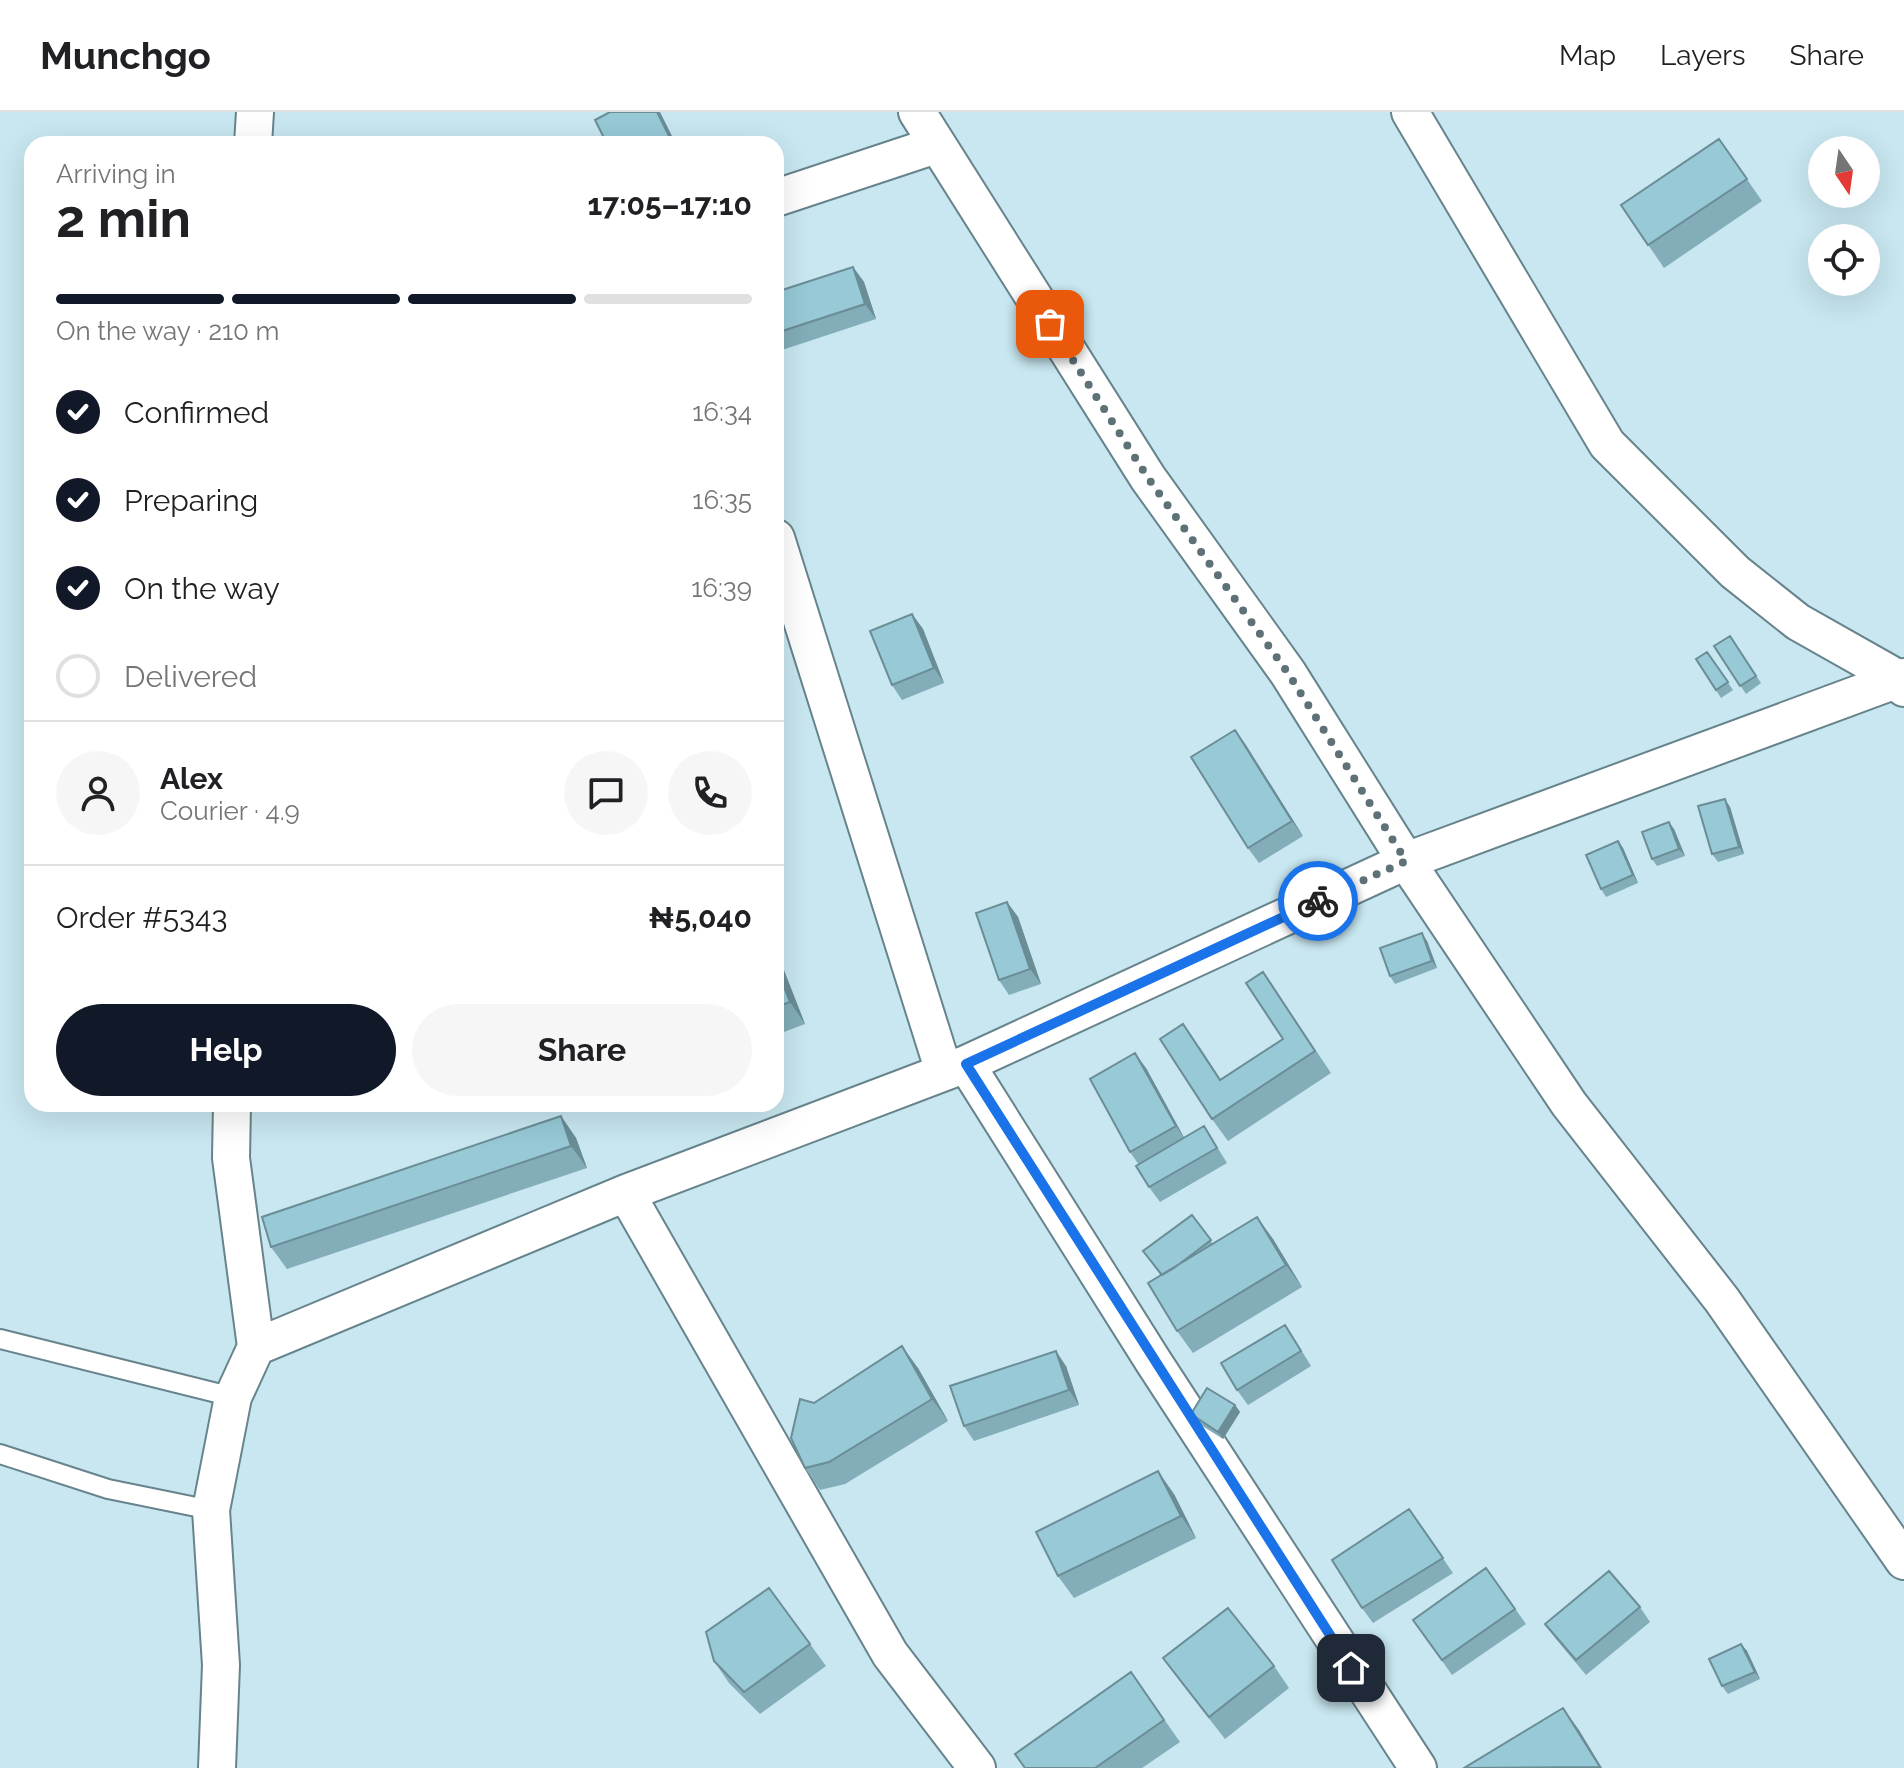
<!DOCTYPE html>
<meta charset="utf-8">
<style>
:root{--surface:#fff;--page:#f6f6f6;--text:#202124;--muted:#757577;--line:#e0e0e0;--accent:#111827}
body{margin:0;font-family:Raleway,sans-serif;background:var(--page);color:var(--text);height:100vh;display:flex;flex-direction:column;font-size:30px;white-space:nowrap}
*{box-sizing:border-box;margin:0}
p{font-size:26px;color:var(--muted)}
.icon{flex:none;width:44px;height:44px;fill:none;stroke:currentColor;stroke-width:2;stroke-linecap:round;stroke-linejoin:round}
.map{position:relative;flex:1;overflow:hidden}
.sheet{position:absolute;left:24px;top:24px;width:760px;height:976px;display:flex;flex-direction:column;background:var(--surface);border-radius:24px;box-shadow:0 8px 32px #0002}
.sheet>*{flex:none}
.needle{width:52px;rotate:167deg}
.tools{position:absolute;left:1808px;top:24px;display:grid;gap:16px}
.tools a{display:grid;place-items:center;width:72px;height:72px;border-radius:50%;background:var(--surface);box-shadow:0 8px 32px #0002;font-size:40px}
.pin{position:absolute;display:grid;place-items:center;width:68px;height:68px;color:#fff;margin:-34px;border-radius:16px;box-shadow:0 4px 12px #0006}
.courier{position:absolute;display:grid;place-items:center;width:80px;height:80px;margin:-40px;border:6px solid #1a73e8;border-radius:50%;background:#fff;color:#222;box-shadow:0 2px 10px #0007}
.head em{font-style:normal;font-weight:700}
.head div{display:flex;flex-direction:column-reverse}
.head{display:flex;align-items:center;justify-content:space-between;height:136px;padding:0 32px}
h1{font-size:52px;font-weight:700;line-height:60px}
.bar{display:grid;grid-template-columns:repeat(4,1fr);gap:12px 8px;align-content:center;height:96px;padding:0 32px}
.bar i{height:10px;border-radius:6px;background:var(--line)}
.bar .on{background:var(--accent)}
.bar p{grid-column:span 4}
.line{display:flex;align-items:center;gap:20px;padding:0 32px;border-top:2px solid var(--line)}
.line div{flex:1}
.round{display:grid;place-items:center;flex:none;width:84px;height:84px;border-radius:42px;background:var(--page)}
ol{padding:0 32px;list-style:none}
li{display:flex;align-items:center;gap:24px;height:88px}
li p{margin-inline-start:auto}
li .icon{padding:8px;border-radius:50%;background:var(--accent);color:#fff;stroke-width:4}
li:last-child{color:var(--muted)}
li i{width:44px;height:44px;border:4px solid var(--line);border-radius:50%}
.button{display:flex;gap:16px;margin-top:auto;padding:16px 32px}
.button a{flex:1;height:92px;border-radius:48px;background:var(--accent);color:#fff;font-size:32px;font-weight:700;line-height:92px;text-align:center}
.button a+a{background:var(--page);color:var(--text)}
header{display:flex;align-items:center;gap:48px;box-sizing:border-box;height:112px;padding:0 40px;background:var(--surface);border-bottom:2px solid var(--line)}
header strong{font-size:38px}
nav{display:flex;gap:44px;margin-inline-start:auto;font-size:28px}
.map>svg:first-child{display:block}
.lines{fill:none;stroke-linecap:round;stroke-linejoin:round}
.lane-casing{stroke:#67848c;stroke-width:22}
.street-casing{stroke:#67848c;stroke-width:40}
.lane{stroke:#fff;stroke-width:18}
.street{stroke:#fff;stroke-width:36}
.wall{fill:#82adb9}
.shaded-wall{fill:#6a8d96}
.building{fill:#97c9d7;stroke:#6a8d96;stroke-width:2}
.done{stroke:#5e7176;stroke-width:8;stroke-dasharray:0 14.4}
.route{stroke:#1a73e8;stroke-width:10}
</style>
<header>
<strong>Munchgo</strong>
<nav><a>Map</a><a>Layers</a><a>Share</a></nav>
</header>
<div class="map">
<svg width="1904" height="1656" viewBox="0 0 1904 1656">
<rect width="100%" height="100%" fill="#c8e7f0"/>
<g class="lines">
<!-- lane casing -->
<g class="lane-casing">
<path id="lane" d="M0,1227L233,1285
M0,1342L108,1377L211,1398"/>
</g>
<!-- street casing -->
<g class="street-casing">
<path id="street" d="M917,0L1148,366L1288,561L1406,749L1569,992L1722,1188L1904,1449
M1410,0L1607,332L1735,460L1798,510L1899,567L1904,576
M253,32L255,0
M776,86L936,33
M776,426L944,960
M966,952L1153,1249L1418,1656
M232,992L231,1046L256,1235
M626,1081L890,1542L977,1656
M217,1656L221,1553L211,1398L233,1285L256,1235L626,1081L966,952L1406,749L1904,565"/>
</g>
<!-- lane -->
<use href="#lane" class="lane"/>
<!-- street -->
<use href="#street" class="street"/>
</g>
<!-- wall -->
<path class="wall" d="M1719,27L1762,89L1664,156L1621,93Z
M853,155L864,170L876,207L776,240V180Z
M912,502L923,517L944,571L902,588L892,573Z
M1730,524L1761,571L1746,582L1714,534Z
M1707,540L1733,578L1721,586L1696,547Z
M776,593L781,605L776,607Z
M1235,618L1303,724L1259,751L1248,736Z
M1730,695L1744,742L1718,750L1712,742Z
M1674,717L1685,744L1657,754L1652,747Z
M1618,729L1623,736L1638,771L1606,785L1601,777Z
M1007,790L1018,805L1041,872L1009,883L999,868Z
M1427,829L1437,856L1395,872L1390,864Z
M776,838L805,912L776,923Z
M1278,882L1331,961L1228,1029L1212,1007L1199,934L1221,968L1283,927Z
M1146,956L1184,1026L1204,1014L1227,1051L1160,1090L1149,1075L1139,1053L1130,1040Z
M561,1004L576,1026L587,1056L287,1157L271,1135Z
M1192,1103L1213,1132L1257,1105L1273,1127L1302,1175L1193,1241L1177,1219L1161,1164L1143,1139Z
M1295,1228L1311,1254L1248,1293L1237,1278Z
M1066,1254L1079,1293L974,1329L964,1314Z
M918,1256L948,1309L845,1372L820,1378L805,1356L814,1291Z
M1235,1293L1240,1300L1223,1327L1196,1310L1191,1302Z
M1174,1382L1196,1426L1074,1486L1058,1464Z
M1409,1397L1453,1461L1373,1511L1362,1496Z
M1486,1456L1526,1512L1452,1563L1413,1508Z
M1640,1495L1650,1510L1586,1563L1556,1527L1545,1512Z
M810,1532L826,1554L760,1602L729,1571L714,1549Z
M1741,1532L1747,1539L1760,1567L1728,1582L1722,1574Z
M1163,1546L1274,1554L1289,1576L1225,1627L1179,1568Z
M1131,1560L1180,1630L1142,1656H1025Z"/>
<!-- shaded-wall -->
<path class="shaded-wall" d="M657,0H660L676,32H673Z
M853,155L864,170L876,207L865,192Z
M912,502L923,517L944,571L934,556Z
M1235,618L1246,633L1303,724L1292,709Z
M1725,687L1730,695L1744,742L1739,735Z
M1669,710L1674,717L1685,744L1679,737Z
M1618,729L1623,736L1638,771L1633,763Z
M1007,790L1018,805L1041,872L1030,857Z
M1422,821L1427,829L1437,856L1432,849Z
M776,838L805,912L790,890L776,855Z
M1135,941L1146,956L1186,1029L1176,1014Z
M561,1004L576,1026L587,1056L571,1034Z
M1257,1105L1273,1127L1302,1175L1286,1153Z
M902,1234L918,1256L948,1309L932,1287Z
M1056,1239L1066,1254L1079,1293L1069,1278Z
M1235,1293L1240,1300L1223,1327L1218,1320Z
M1158,1359L1174,1382L1196,1426L1181,1404Z
M1741,1532L1747,1539L1760,1567L1755,1560Z
M1563,1596L1579,1618L1602,1656L1600,1655Z"/>
<!-- building -->
<path class="building" d="M610,0H657L673,32H607L595,8Z
M1719,27L1747,67L1648,133L1621,93Z
M853,155L865,192L776,221V180Z
M912,502L934,556L892,573L870,519Z
M1730,524L1756,564L1740,574L1714,534Z
M1707,540L1728,570L1716,578L1696,547Z
M1235,618L1292,709L1248,736L1191,645Z
M1725,687L1739,735L1712,742L1698,694Z
M1669,710L1679,737L1652,747L1642,720Z
M1618,729L1633,763L1601,777L1586,743Z
M1007,790L1030,857L999,868L976,801Z
M1422,821L1432,849L1390,864L1380,836Z
M776,855L790,890L776,895Z
M1263,860L1315,939L1212,1007L1160,927L1183,912L1220,968L1283,927L1246,871Z
M1135,941L1176,1014L1130,1040L1090,967Z
M561,1004L571,1034L271,1135L262,1105Z
M1204,1014L1217,1036L1149,1075L1136,1054Z
M1192,1103L1211,1128L1174,1156L1162,1163L1143,1139Z
M1257,1105L1286,1153L1177,1219L1148,1171Z
M1285,1213L1301,1239L1237,1278L1221,1251Z
M902,1234L932,1287L829,1350L805,1356L791,1326L800,1287L814,1291Z
M1056,1239L1069,1278L964,1314L950,1274Z
M1207,1276L1235,1293L1218,1320L1191,1302Z
M1158,1359L1181,1404L1058,1464L1036,1420Z
M1409,1397L1443,1446L1362,1496L1332,1448Z
M1486,1456L1515,1497L1442,1548L1413,1508Z
M1609,1459L1640,1495L1576,1548L1545,1512Z
M769,1476L810,1532L744,1580L714,1549L706,1520Z
M1228,1496L1274,1554L1209,1605L1163,1546Z
M1741,1532L1755,1560L1722,1574L1709,1547Z
M1131,1560L1164,1608L1095,1656H1025L1015,1642Z
M1563,1596L1600,1655L1464,1656Z"/>
<g class="lines">
<!-- done -->
<path class="done" d="M1050,212L1148,366L1288,561L1406,749L1318,789"/>
<!-- route -->
<path class="route" d="M1318,789L966,952L1351,1556"/>
</g>
</svg>
<div class="tools">
<a><svg class="needle" viewBox="-14 -14 28 28"><path d="M0-13l5 13h-10z" fill="#e53935"/><path d="M0 13l5-13h-10z" fill="#757577"/></svg></a>
<a><svg class="icon" aria-label="locate" viewBox="0 0 24 24"><circle cx="12" cy="12" r="6"/><path d="M12 2v4M12 18v4M2 12h4M18 12h4"/></svg></a>
</div>
<div class="pin" style="left:1050px;top:212px;background:#ea580c"><svg class="icon" aria-label="bag" viewBox="0 0 24 24"><path d="M5 8h14l-1 12H6zM9 8a3 3 0 0 1 6 0"/></svg></div>
<div class="pin" style="left:1351px;top:1556px;background:#1f2937"><svg class="icon" aria-label="home" viewBox="0 0 24 24"><path d="M3 11l9-7 9 7M6 9v11h12V9"/></svg></div>
<div class="courier" style="left:1318px;top:789px"><svg class="icon" aria-label="bike" viewBox="0 0 24 24"><circle cx="6" cy="16" r="4"/><circle cx="18" cy="16" r="4"/><path d="M6 16l4-8h5l3 8M10 8l3 8H6M13 5h3"/></svg></div>
<section class="sheet">
<div class="head"><div><h1>2 min</h1><p>Arriving in</p></div><em>17:05–17:10</em></div>
<div class="bar"><i class="on"></i><i class="on"></i><i class="on"></i><i></i><p>On the way · 210 m</p></div>
<ol>
<li><svg class="icon" aria-label="check" viewBox="0 0 24 24"><path d="M5 12l5 5 9-10"/></svg>Confirmed<p>16:34</p></li>
<li><svg class="icon" aria-label="check" viewBox="0 0 24 24"><path d="M5 12l5 5 9-10"/></svg>Preparing<p>16:35</p></li>
<li><svg class="icon" aria-label="check" viewBox="0 0 24 24"><path d="M5 12l5 5 9-10"/></svg>On the way<p>16:39</p></li>
<li><i></i>Delivered</li>
</ol>
<div class="line" style="height:144px"><a class="round"><svg class="icon" aria-label="person" viewBox="0 0 24 24"><circle cx="12" cy="8" r="4"/><path d="M4 21q1-7 8-7t8 7"/></svg></a><div><b>Alex</b><p>Courier · 4.9</p></div><a class="round"><svg class="icon" aria-label="chat" viewBox="0 0 24 24"><path d="M4 5h16v11H9l-5 4z"/></svg></a><a class="round"><svg class="icon" aria-label="phone" viewBox="0 0 24 24"><path d="M5 4h4l2 5-3 2q2 4 5 5l2-3 5 2v4C11 20 4 13 5 4z"/></svg></a></div>
<div class="line" style="height:104px"><div>Order #5343</div><b>₦5,040</b></div>
<div class="button"><a>Help</a><a>Share</a></div>
</section>
</div>
